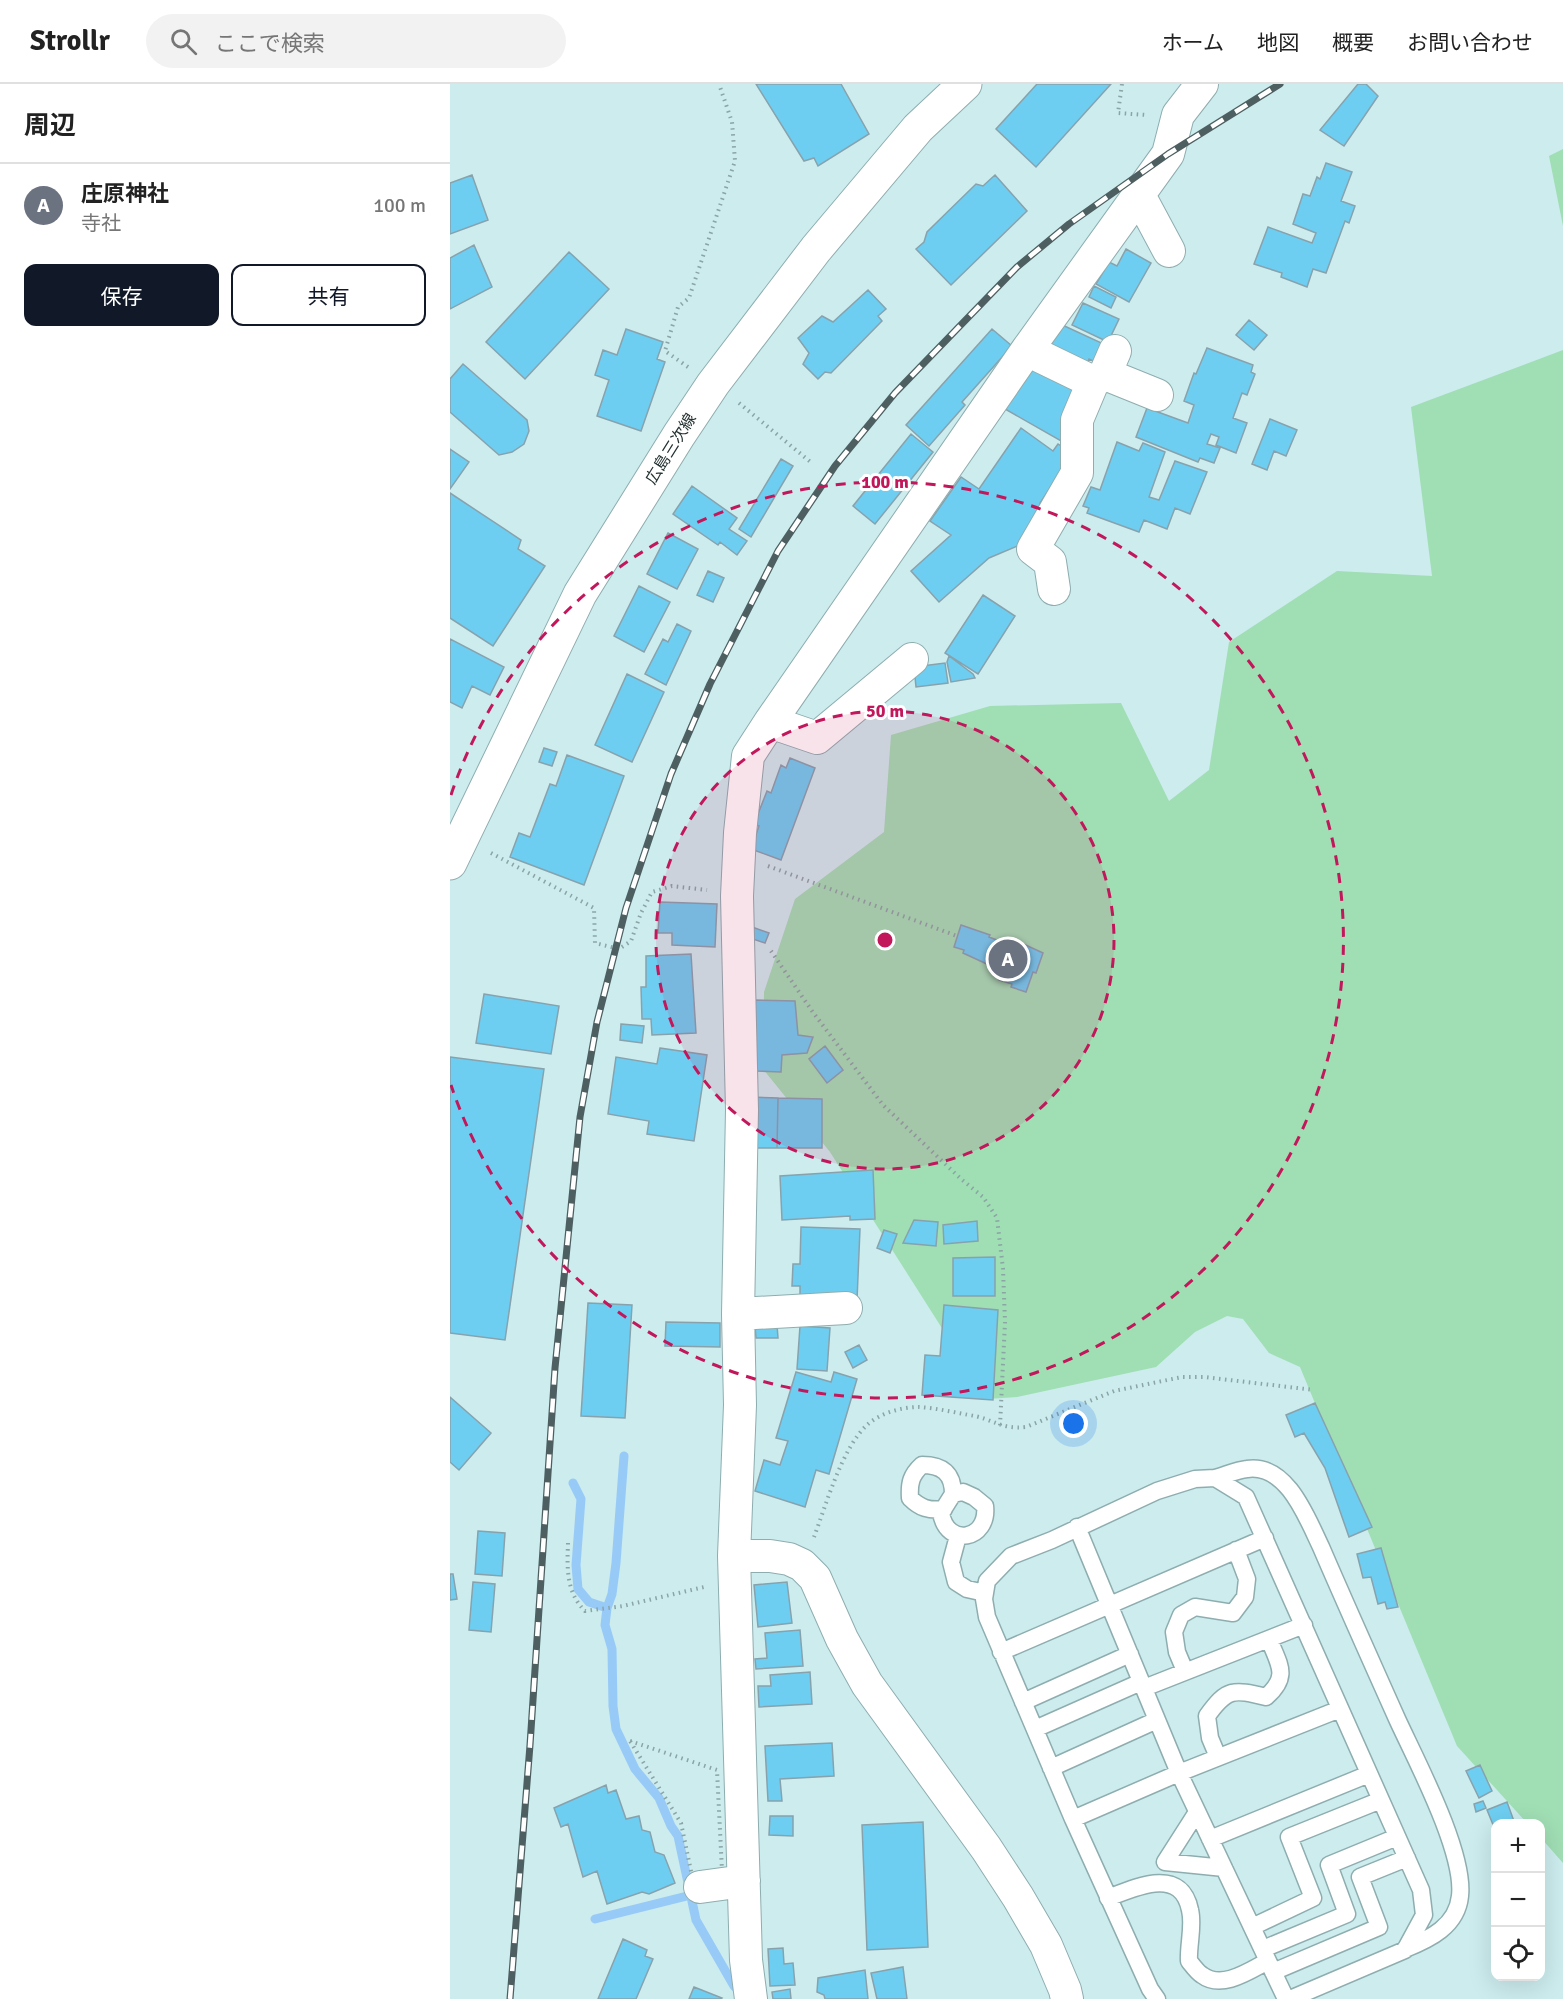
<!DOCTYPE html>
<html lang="ja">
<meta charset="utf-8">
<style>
:root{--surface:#fff;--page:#f2f2f2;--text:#222;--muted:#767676;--line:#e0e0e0;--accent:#111827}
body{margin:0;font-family:Signika,"Noto Sans JP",sans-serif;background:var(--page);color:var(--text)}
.controls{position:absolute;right:18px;bottom:18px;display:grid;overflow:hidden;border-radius:12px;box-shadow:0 6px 24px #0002}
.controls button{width:54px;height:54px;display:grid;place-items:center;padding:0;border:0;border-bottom:2px solid var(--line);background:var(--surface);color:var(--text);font:30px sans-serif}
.you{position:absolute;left:624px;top:1340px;width:21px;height:21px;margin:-15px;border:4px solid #fff;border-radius:50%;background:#1a73e8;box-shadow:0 0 0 9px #1a73e833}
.badge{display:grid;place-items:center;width:39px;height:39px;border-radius:50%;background:var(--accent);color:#fff;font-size:20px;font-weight:700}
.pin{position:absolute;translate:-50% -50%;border:3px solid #fff;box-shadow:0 2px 6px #0006}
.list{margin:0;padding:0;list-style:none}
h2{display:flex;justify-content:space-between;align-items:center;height:78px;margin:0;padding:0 24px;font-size:26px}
h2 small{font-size:20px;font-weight:400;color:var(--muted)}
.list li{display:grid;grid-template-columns:39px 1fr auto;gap:18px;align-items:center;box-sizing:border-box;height:84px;padding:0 24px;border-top:2px solid var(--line)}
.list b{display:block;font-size:22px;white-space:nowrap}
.list p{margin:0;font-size:20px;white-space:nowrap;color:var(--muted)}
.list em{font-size:20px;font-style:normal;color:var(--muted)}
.actions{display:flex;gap:12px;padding:18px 24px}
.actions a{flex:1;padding:14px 0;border:2px solid var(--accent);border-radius:12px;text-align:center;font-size:21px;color:var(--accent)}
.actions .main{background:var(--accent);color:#fff}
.icon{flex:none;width:33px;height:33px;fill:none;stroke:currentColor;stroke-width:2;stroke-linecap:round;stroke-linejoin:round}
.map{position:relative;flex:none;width:1113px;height:1915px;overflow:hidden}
header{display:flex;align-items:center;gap:36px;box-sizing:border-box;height:84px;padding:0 30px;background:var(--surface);border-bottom:2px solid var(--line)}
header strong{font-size:28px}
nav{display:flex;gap:33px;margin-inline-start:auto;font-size:21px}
.search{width:420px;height:54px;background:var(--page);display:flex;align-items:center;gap:15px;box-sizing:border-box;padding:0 21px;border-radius:33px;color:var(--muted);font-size:22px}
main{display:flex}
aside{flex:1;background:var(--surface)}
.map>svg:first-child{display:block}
.green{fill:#a0deb4}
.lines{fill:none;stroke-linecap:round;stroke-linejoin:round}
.stream{stroke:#98caf7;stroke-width:9}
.building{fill:#6ecef1;stroke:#87a2ad;stroke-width:1.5}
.service-casing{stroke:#8eadaf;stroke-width:19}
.minor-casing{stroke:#8eadaf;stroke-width:34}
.primary-casing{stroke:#8eadaf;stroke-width:35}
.path{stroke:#8ba4a5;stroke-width:4;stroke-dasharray:1.5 4.5;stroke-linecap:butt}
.service{stroke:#fff;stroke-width:16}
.minor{stroke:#fff;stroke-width:32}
.primary{stroke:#fff;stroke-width:33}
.rail-casing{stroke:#4e5f61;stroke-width:7}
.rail{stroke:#fff;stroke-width:4.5;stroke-dasharray:14;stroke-linecap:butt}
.ring{fill:none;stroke:#c2185b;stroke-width:3;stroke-dasharray:10 8}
.labels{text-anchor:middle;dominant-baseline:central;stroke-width:6;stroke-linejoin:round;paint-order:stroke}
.street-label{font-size:16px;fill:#253132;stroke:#fff}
.centre{fill:#c2185b;stroke:#fff;stroke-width:3}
.ring-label{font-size:18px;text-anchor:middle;font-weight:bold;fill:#c2185b;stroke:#fff;stroke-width:6;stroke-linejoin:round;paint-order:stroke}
</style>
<header>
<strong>Strollr</strong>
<div class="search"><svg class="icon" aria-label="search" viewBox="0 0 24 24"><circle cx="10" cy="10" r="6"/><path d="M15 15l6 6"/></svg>ここで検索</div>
<nav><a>ホーム</a><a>地図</a><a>概要</a><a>お問い合わせ</a></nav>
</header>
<main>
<aside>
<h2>周辺<small></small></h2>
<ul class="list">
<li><span class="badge" style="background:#6b7280">A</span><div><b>庄原神社</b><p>寺社</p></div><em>100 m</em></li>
</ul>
<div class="actions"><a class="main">保存</a><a>共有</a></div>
</aside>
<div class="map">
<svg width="1113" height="1915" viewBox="0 0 1113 1915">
<rect width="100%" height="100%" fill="#ccecee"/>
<path class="green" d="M1113,65v77l-14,-70z
M1113,266v1513l-22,-25 -1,-14 -13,-1 -70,-77 -157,-379 -31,-14 -26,-34 -16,-3 -32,16 -39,35 -139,30 -30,2 -157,-247 -67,-83 1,-77 31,-93 89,-67 7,-97 99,-29 131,-3 48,98 40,-31 20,-128 108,-71 95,5 -21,-169z"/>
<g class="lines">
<path class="stream" d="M174,1372l-8,107 -4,31 -5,14 -2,17 7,24 1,57 3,23 19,40 24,29 12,28 7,10 18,84 38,66 8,7
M123,1399l8,16 -5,66 2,24 11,13 18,6
M145,1835l96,-24"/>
</g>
<path class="building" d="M306,0h85l28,50 -51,32 -4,-8 -10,3z
M587,0h74l-75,83 -40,-38z
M908,0h8l12,12 -34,50 -24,-16z
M876,79l26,9 -11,29 14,5 -6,17 -4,-2 -19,52 -13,-4 -6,18 -26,-10 1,-4 -28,-9 14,-37 44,16 4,-10 -23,-9 10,-30 7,2 7,-19 3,2z
M22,91l16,45 -38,14v-51z
M545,91l32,36 -76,74 -35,-36 8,-7 3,-10 49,-48 7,2z
M24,161l18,42 -42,22v-51z
M676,165l25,14 -22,39 -33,-18 13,-22 8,4z
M119,168l40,37 -84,90 -39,-37z
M644,202l22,11 -5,11 -22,-11z
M418,206l18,19 -8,7 4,5 -51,52 -6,-1 -7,7 -15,-15 6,-11 -11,-15 24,-22 11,6z
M633,219l36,16 -11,23 -36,-17z
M799,236l18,15 -13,15 -18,-15z
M608,239l50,23 -8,18 -11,-5 -4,10 -40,-17z
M176,245l37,13 -6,17 8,3 -24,69 -44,-15 12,-36 -14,-5 8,-25 14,5z
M542,245l20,17 -50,56 3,3 -36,41 -23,-21z
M757,264l46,17 -2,7 4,2 -8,21 -5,-2 -9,25 14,5 -11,30 -20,-8 3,-8 -8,-3 -4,10 13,4 -6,15 -14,-5 -2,4 -62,-25 11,-29 41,15 6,-18 -10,-4 10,-28 2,1z
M13,280l64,56 2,11 -5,13 -12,8 -13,3 -49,-43v-33z
M581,282l46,20 -7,60 -65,-37z
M820,335l27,11 -11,26 -12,-5 -7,19 -15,-6z
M571,344l32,23 5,-7 15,10 -33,49 7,5 -25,36 -33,14 -50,44 -28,-31 40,-36 -21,-14 31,-44 18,12z
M461,350l22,18 -58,72 -22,-18z
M667,358l22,9 4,-8 22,9 -16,45 10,3 16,-39 32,11 -17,42 -15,-6 -8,21 -23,-9 -5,12 -52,-19 2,-5 -6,-2 8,-19 9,3z
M0,365l19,13 -19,27z
M331,375l12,7 -42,71 -12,-8z
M242,402l45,32 -8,11 18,12 -10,14 -17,-13 -2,3 -45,-31z
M0,409l71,47 -3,9 27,17 -52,80 -43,-28z
M218,449l30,16 -21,40 -30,-15z
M258,487l16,7 -11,24 -16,-7z
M189,502l31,16 -26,50 -30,-16z
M533,511l32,21 -37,58 -33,-21z
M227,540l14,7 -25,54 -21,-11 18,-35 5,3z
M0,555l54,28 -14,28 -18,-9 -10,22 -12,-6z
M499,572l24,18 2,4 -24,4 -4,-20z
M495,579l3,20 -32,4 -2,-20z
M177,590l37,18 -32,70 -37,-17z
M94,664l13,4 -5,14 -13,-4z
M117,671l57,21 -40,109 -74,-28 9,-24 11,4 20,-53 6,2z
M340,674l25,10 -34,92 -30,-11 8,-23 -5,-2 13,-33 4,2 10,-28 5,3z
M210,818l57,2 -2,43 -43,-2v-12h-14z
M511,841l29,10 -1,2 26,10 2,-6 26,12 -7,20 -3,-1 -7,20 -15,-5 1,-3 -13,-4 3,-9 -39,-18 1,-3 -10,-3z
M302,843l17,6 -4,10 -15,-5z
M241,870l5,79 -44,2 -1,-16h-9l-1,-32h5v-31z
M34,910l75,12 -8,48 -75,-11z
M304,916l41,1 3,34 15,2 -6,16 -25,2 -1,17 -24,-1z
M171,940l23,2 -2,17 -22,-3z
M375,962l18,24 -16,13 -18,-24z
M210,964l47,7 -13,86 -47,-7 2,-13 -41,-7 8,-57 41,7z
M0,973l94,12 -39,271 -55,-7z
M299,1013l29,1 -1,50h-28z
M328,1014l44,1v49h-45z
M423,1086l2,49 -25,1v-4l-68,4 -2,-44z
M464,1136l24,2 -2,24 -33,-3z
M527,1137l1,20 -34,3 -1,-19z
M351,1143l59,2 -3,71 -57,-1v-13h-8l1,-22h7z
M434,1146l13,4 -7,19 -13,-5z
M545,1173v39h-42v-38z
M138,1219l44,2 -7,113 -44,-2z
M494,1221l54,5 -5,90 -71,-5 3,-40 15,1z
M216,1238l54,1v24l-55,-1z
M327,1241l1,13h-22l-1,-12z
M350,1242l30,2 -3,43 -30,-2z
M409,1261l8,15 -14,8 -8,-16z
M346,1288l35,10 3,-10 23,7 -28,95 -13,-4 -11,37 -50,-16 9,-31 16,5 8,-24 -12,-3z
M0,1313l41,36 -32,37 -9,-8z
M865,1319l57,124 -23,10 -24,-69 -21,-35 -9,4 -9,-22z
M28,1447l27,2 -3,43 -27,-2z
M931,1464l17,59 -11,2 -2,-7 -7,2 -7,-27 -8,1 -6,-24z
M0,1490h3l4,25 -7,1z
M23,1498l22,2 -4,48 -22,-2z
M337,1498l5,41 -34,4 -4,-42z
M350,1546l3,36 -47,3 -1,-10 12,-1 -2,-25z
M360,1588l2,32 -53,3 -1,-21h13l-1,-11z
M382,1659l2,33 -54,3 2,22h-14l-3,-55z
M1030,1681l12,26 -13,7 -13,-27z
M156,1701l2,8 8,-3 10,29 13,-3 3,14 8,2 5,20 9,3 11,28 -26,11 -7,-2 -35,12 -10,-33 -14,6 -15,-53 -7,3 -7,-19z
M1033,1717l3,7 -10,4 -2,-8z
M1057,1718l8,22h-19v8l-9,-22z
M320,1732h23v20l-24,-1z
M473,1738l5,125 -61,3 -5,-125z
M173,1855l24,11 -2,6 8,3 -17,40h-38z
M333,1864l1,16 9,-1 2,22 -25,1 -2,-37z
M453,1883l4,32h-30l-6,-26z
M415,1886l3,29h-43l-1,-4 -7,-3 1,-14z
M244,1903l28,11 -1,1h-32z
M340,1905l1,10h-18l-1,-7z"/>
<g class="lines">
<defs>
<path id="service" d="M765,1394c11,-3 22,-8 32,-9 40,-6 60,49 74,78 25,58 51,116 77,174 19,41 67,132 62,175 -3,30 -30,43 -55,53
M513,1408l11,5 11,9c4,34 -38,42 -44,7l12,-19z
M494,1425c-15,2 -24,-1 -34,-11 -1,-15 1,-23 12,-33 20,0 31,8 31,29
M627,1443l102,246 107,226
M508,1452l-7,26 5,20 11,7 18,4
M551,1568l264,-114
M735,1587l-8,-19 -3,-20 7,-17 14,-8 38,6 12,-16 2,-18 -11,-29
M694,1604l160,-63
M573,1618l107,-48
M585,1645l106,-47
M768,1673l-8,-19 -3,-22c20,-28 26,-27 59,-19 24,-21 13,-32 3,-58
M601,1684l106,-48
M747,1728l-32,50 59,6
M623,1735l106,-46 161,-64
M760,1755l159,-65
M658,1814c28,-11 73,-32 82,12 4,16 -2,35 -1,51 4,5 8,11 13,14 20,15 47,-4 66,-14
M802,1843l61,-29 -24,-61 92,-37
M813,1865l84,-35 -18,-49 68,-28
M823,1888l106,-45 -19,-50 47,-19
M707,1915l-7,-10 -77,-170 -86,-202 -3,-18 3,-18 24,-25 41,-16 105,-49 38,-12 20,-1 31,19 175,393 3,25 -19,35 -115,49"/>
<path id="minor" d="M689,111l30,56
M577,266l66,32 12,-8 10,-23
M655,290l52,21
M604,505l-4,-27 -17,-13 44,-76v-53l16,-38
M320,638l47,16 95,-79
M288,1230l108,-6
M284,1472h36l19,3 13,6 13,13 27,61 25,45 119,164 32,49 28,48 19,45 2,9
M250,1803l44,-6
M301,1915l-5,-39 -12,-404 6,-151 -2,-91 4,-204 -5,-214 3,-63 8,-77 22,-34 257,-372 141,-196 10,-39 24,-31"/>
<path id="primary" d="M0,779l130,-269 99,-159 34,-51 103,-135 102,-121 47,-44"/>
</defs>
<use href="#service" class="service-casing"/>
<use href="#minor" class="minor-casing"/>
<use href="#primary" class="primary-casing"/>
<path class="path" d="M672,0l-4,29 28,2
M238,283l-23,-16 13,-44 11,-9 46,-137 -3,-39 -13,-38
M289,319l74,61
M41,769l103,55 1,35 24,6 12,-8 10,-28 11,-21 20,-6 35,4
M318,782l189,70
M321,867l41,60 71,94 78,74 22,18 14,21 6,51 2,53 -5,104
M364,1453c12,-32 28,-89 53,-112 13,-12 35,-18 52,-18 16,1 34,5 50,8 23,3 31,15 57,12l88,-36 68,-14h22l110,13
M118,1459c-1,25 -2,49 17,68l38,-5 81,-19
M180,1657l87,29 5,101 -30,5 -11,-53z"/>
<use href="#service" class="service"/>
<use href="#minor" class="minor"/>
<use href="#primary" class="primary"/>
<defs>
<path id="rail" d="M60,1915l20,-254 25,-377 25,-251 17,-95 29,-114 45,-134 39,-90 68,-133 57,-85 60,-73 122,-126 52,-43 99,-70 112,-70"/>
</defs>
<use href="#rail" class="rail-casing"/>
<use href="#rail" class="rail"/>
</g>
<circle cx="435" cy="856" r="229" fill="#c2185b" fill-opacity=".12"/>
<g class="ring">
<circle cx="435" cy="856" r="229"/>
<path d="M1 711A458 458 0 1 1 1 1001"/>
</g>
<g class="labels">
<g class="street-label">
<text transform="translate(221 365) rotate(-58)">広島三次線</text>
</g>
</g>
<circle cx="435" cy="856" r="9" class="centre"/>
<g class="ring-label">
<text x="435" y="404">100 m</text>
<text x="435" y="633">50 m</text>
</g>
</svg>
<div class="controls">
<button>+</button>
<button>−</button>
<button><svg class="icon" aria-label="locate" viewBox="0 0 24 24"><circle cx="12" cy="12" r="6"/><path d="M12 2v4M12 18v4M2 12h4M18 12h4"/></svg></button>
</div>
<div class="you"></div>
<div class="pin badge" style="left:558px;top:875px;background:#6b7280">A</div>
</div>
</main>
